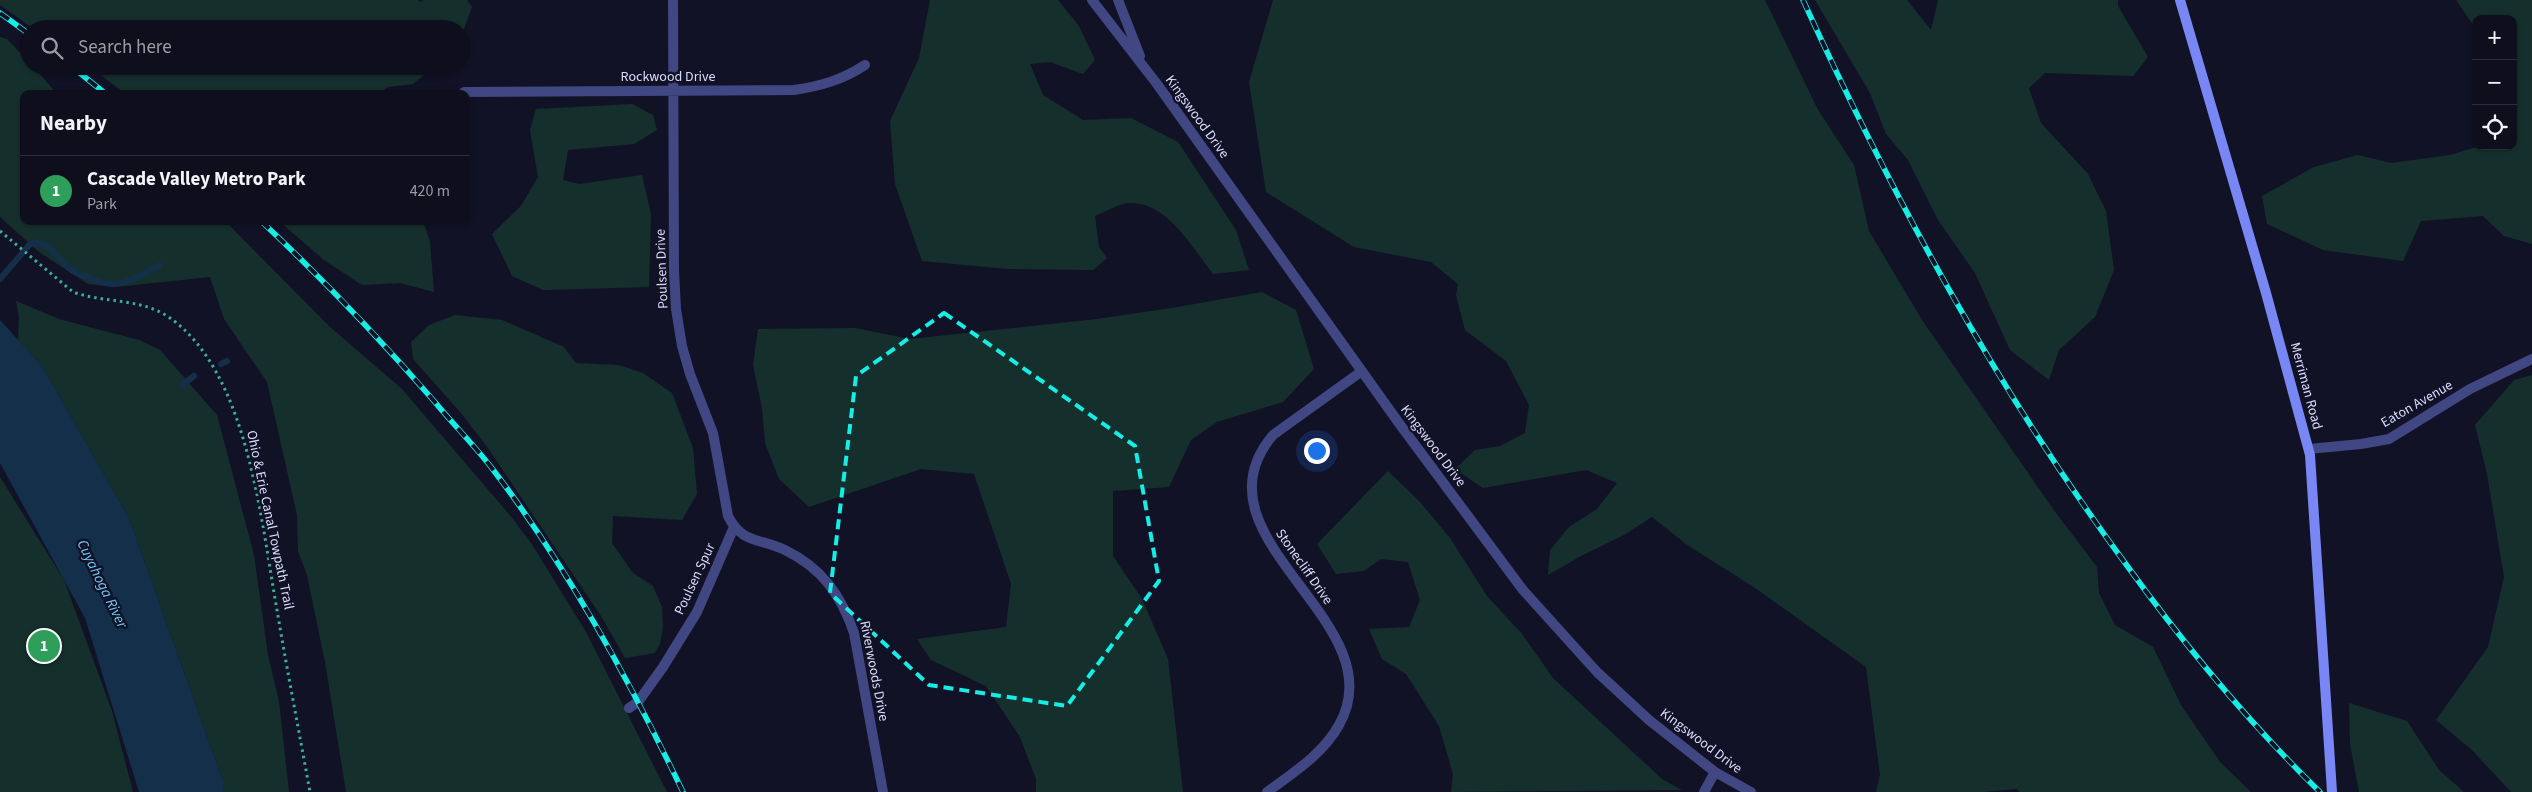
<!DOCTYPE html>
<meta charset="utf-8">
<style>
:root{--surface:#0e0e1d;--page:#171726;--text:#f1f3f6;--muted:#9b9ca4;--line:#2e2e3b;--accent:#15ede5}
body{margin:0;font-family:"Source Sans 3",sans-serif;background:var(--page);color:var(--text)}
.controls{position:absolute;right:15px;top:15px;display:grid;overflow:hidden;border-radius:10px;box-shadow:0 1px 4px #0004}
.controls button{width:45px;height:45px;display:grid;place-items:center;padding:0;border:0;border-bottom:1px solid var(--line);background:var(--surface);color:var(--text);font:25px sans-serif}
.you{position:absolute;left:1316px;top:450px;width:18px;height:18px;margin:-12px;border:4px solid #fff;border-radius:50%;background:#1a73e8;box-shadow:0 0 0 8px #1a73e833}
.badge{display:grid;place-items:center;width:32px;height:32px;border-radius:50%;background:var(--accent);color:#fff;font-size:16px;font-weight:700}
.pin{position:absolute;translate:-50% -50%;border:2px solid #fff;box-shadow:0 1px 5px #0006}
.list{margin:0;padding:0;list-style:none}
h2{display:flex;justify-content:space-between;align-items:center;height:65px;margin:0;padding:0 20px;font-size:21px}
h2 small{font-size:16px;font-weight:400;color:var(--muted)}
.list li{display:grid;grid-template-columns:32px 1fr auto;gap:15px;align-items:center;box-sizing:border-box;height:70px;padding:0 20px;border-top:1px solid var(--line)}
.list b{display:block;font-size:19px;white-space:nowrap}
.list p{margin:0;font-size:16px;white-space:nowrap;color:var(--muted)}
.list em{font-size:16px;font-style:normal;color:var(--muted)}
.icon{flex:none;width:28px;height:28px;fill:none;stroke:currentColor;stroke-width:2;stroke-linecap:round;stroke-linejoin:round}
.map{position:relative;flex:none;width:2532px;height:792px;overflow:hidden}
.search{position:absolute;background:var(--surface);box-shadow:0 1px 4px #0004;left:20px;top:20px;width:450px;height:55px;display:flex;align-items:center;gap:12px;box-sizing:border-box;padding:0 18px;border-radius:28px;color:var(--muted);font-size:19px}
.panel{position:absolute;background:var(--surface);box-shadow:0 1px 4px #0004;left:20px;top:90px;width:450px;height:135px;border-radius:10px}
.map>svg:first-child{display:block}
.green{fill:#15302c}
.water{fill:#132f4a}
.lines{fill:none;stroke-linecap:round;stroke-linejoin:round}
.stream{stroke:#132f4a;stroke-width:6}
.path{stroke:#39b199;stroke-width:3;stroke-dasharray:2.5 4;stroke-linecap:butt}
.minor{stroke:#404782;stroke-width:10}
.secondary{stroke:#7987f5;stroke-width:10}
.rail-casing{stroke:#15ede5;stroke-width:5.5}
.rail{stroke:#121227;stroke-width:4;stroke-dasharray:11;stroke-linecap:butt}
.marked{fill:none;stroke:#15ede5;stroke-width:4;stroke-dasharray:10 6;stroke-linejoin:round}
.labels{text-anchor:middle;dominant-baseline:central;stroke-width:5;stroke-linejoin:round;paint-order:stroke}
.street-label{font-size:14px;fill:#dadbfc;stroke:#121227}
.water-label{font-size:15px;font-style:italic;fill:#70c9f4;stroke:#121227}
</style>
<div class="map">
<svg width="2532" height="792" viewBox="0 0 2532 792">
<rect width="100%" height="100%" fill="#121227"/>
<path class="green" d="M0,0h418l2,2 3,-2h44l5,7 -11,30v-8h-427l-34,-24z
M930,0h128l21,26 16,34 -12,14 -33,-12 -20,2 13,31 40,25 48,-2 47,24 58,88 13,40 -36,4c-21,-27 -46,-73 -85,-71 -10,1 -23,9 -33,13l4,31 8,11 -14,12 -85,-1 -86,-8 -27,-77 -5,-63 29,-63z
M1273,0h492l53,110 36,55 15,66 53,89 131,189 44,58 2,26 16,32 38,22 28,58 39,57 31,30h-231l-3,-3 -35,3h-106l4,-17 -14,-108 -111,-79 -69,-44 -34,-27 -28,18 -43,21 -33,19 2,-25 19,-23 28,-18 20,-26 -31,-13 -103,18 -28,-19 20,-19 25,-4 25,-13 4,-28 -23,-44 -41,-31 -9,-35 2,-11 -27,-22 -77,-15 -88,-55 -17,-110z
M1815,0h92l24,30 7,-30h180v6l30,51 -15,19 -88,-3 -16,15 12,35 47,51 18,37 8,59 -19,47 -36,33 -10,30 -39,-30 -35,-77 -37,-53 -30,-60 -22,-26 -16,-41z
M2456,0h76v244l-28,-8 -21,-20 -62,5 -18,40 -80,-11 -56,-26 -5,-28 52,-29 44,-12 33,8 59,-8 30,-9h33v-127h-37v10z
M0,37l7,2 22,23v4h4l24,28h-33v127h201l104,105 73,63 111,130 20,27 53,86 81,160h-321l-21,-130 -18,-87 -9,-24 -1,-36 -30,-133 -43,-63 -14,-42 -94,10 -28,-3 -49,-32 -39,-35z
M89,66h346l-22,18 -25,3 -10,7h-252z
M632,104l21,11 4,15 -23,14 -66,6 -5,30 16,4 63,-9 9,39 -2,73 -106,3 -31,-14 -20,-42 29,-28 17,-29 -8,-47 6,-21z
M279,221h144l7,21 4,50 -34,-9 -38,2 -38,-25z
M1262,292l34,18 18,59 -31,33 -66,20 -26,18 -22,47 -56,4v65l29,43 26,60 15,133h-147v-13l-16,-42 -34,-51 -55,-26 -14,-21 89,-12 5,-43 -37,-110 -53,-5 -112,38 -30,-28 -14,-36 -3,-35 -9,-43 5,-36 97,-1 55,11 187,-20 81,-12z
M16,301l43,18 80,21 21,10 57,65 37,140 14,100 11,47 10,90h-66v-11l-94,-263 -87,-152 -24,-26 1,-23z
M455,315l47,5 62,27 12,16 42,2 25,8 29,20 21,55 4,46 -15,26 -69,-4 -1,27 21,30 20,13 9,21 1,20 -3,17 -5,9 -30,5 -24,-42 -113,-168 -27,-35 -48,-54 -2,-17 18,-17z
M2532,375v417h-21l-39,-42 -36,-30 52,-73 16,-70 -17,-103 -12,-49 39,-45z
M1388,471l31,30 31,37 37,58 35,38 31,44 109,101 20,11 -231,2 2,-18 -14,-48 -33,-52 -24,-15 -13,-30 40,-2 11,-27 -12,-38 -27,-3 -17,12 -28,3 -19,-30z
M0,477l64,103 48,131 21,81h-133z
M2349,703l58,18 32,49 25,22h-105l-9,-48z"/>
<path class="water" d="M0,320l42,46 87,152 94,263v11h-84l-54,-174 -85,-155z"/>
<g class="lines">
<path class="stream" d="M0,279l30,-35c21,-6 28,19 43,27 6,4 34,14 40,13 17,-1 32,-11 47,-19
M221,364l6,-3
M182,385l12,-9"/>
<path class="path" d="M0,231l73,61c30,11 66,6 94,24 81,53 94,206 110,294 10,60 22,121 33,182"/>
<path class="minor" d="M673,0l1,271 2,38 6,37 8,28 23,59 15,83c14,28 32,22 57,34 37,18 56,45 69,83l29,159
M1092,0l65,84 244,342 122,164 74,82 52,48 66,52 36,20
M1118,0l22,56
M464,92l330,-2c27,-4 48,-10 71,-25
M2309,449l52,-5 28,-5 81,-50 62,-30
M629,708l9,-6 25,-35 34,-55 37,-85
M1267,792c26,-19 56,-38 72,-67 59,-104 -153,-187 -66,-290l89,-64
M1704,792l11,-20"/>
<path class="secondary" d="M2180,0l86,293 44,162 22,337"/>
<defs>
<path id="rail" d="M1803,0c91,200 194,390 325,567 58,80 121,156 192,225
M0,13l29,21
M71,66l35,28
M261,221c61,57 118,117 173,180 18,22 39,43 57,66 75,98 139,214 192,325"/>
</defs>
<use href="#rail" class="rail-casing"/>
<use href="#rail" class="rail"/>
</g>
<path class="marked" d="M944,313l191,133 24,135 -92,125 -138,-21 -99,-92 26,-217z"/>
<g class="labels">
<g class="street-label">
<text x="668" y="77">Rockwood Drive</text>
<text transform="translate(1197 117) rotate(54)">Kingswood Drive</text>
<text transform="translate(662 269) rotate(-92)">Poulsen Drive</text>
<text transform="translate(2306 386) rotate(75)">Merriman Road</text>
<text transform="translate(2417 404) rotate(-30)">Eaton Avenue</text>
<text transform="translate(1433 446) rotate(53)">Kingswood Drive</text>
<text transform="translate(270 520) rotate(78)">Ohio &amp; Erie Canal Towpath Trail</text>
<text transform="translate(1304 567) rotate(55)">Stonecliff Drive</text>
<text transform="translate(695 579) rotate(-65)">Poulsen Spur</text>
<text transform="translate(874 671) rotate(79)">Riverwoods Drive</text>
<text transform="translate(1701 741) rotate(37)">Kingswood Drive</text>
</g>
<g class="water-label">
<text transform="translate(102 584) rotate(64)">Cuyahoga River</text>
</g>
</g>
</svg>
<div class="controls">
<button>+</button>
<button>−</button>
<button><svg class="icon" aria-label="locate" viewBox="0 0 24 24"><circle cx="12" cy="12" r="6"/><path d="M12 2v4M12 18v4M2 12h4M18 12h4"/></svg></button>
</div>
<div class="you"></div>
<div class="pin badge" style="left:44px;top:646px;background:#2e9e5b">1</div>
<div class="search"><svg class="icon" aria-label="search" viewBox="0 0 24 24"><circle cx="10" cy="10" r="6"/><path d="M15 15l6 6"/></svg>Search here</div>
<section class="panel">
<h2>Nearby<small></small></h2>
<ul class="list">
<li><span class="badge" style="background:#2e9e5b">1</span><div><b>Cascade Valley Metro Park</b><p>Park</p></div><em>420 m</em></li>
</ul>
</section>
</div>
